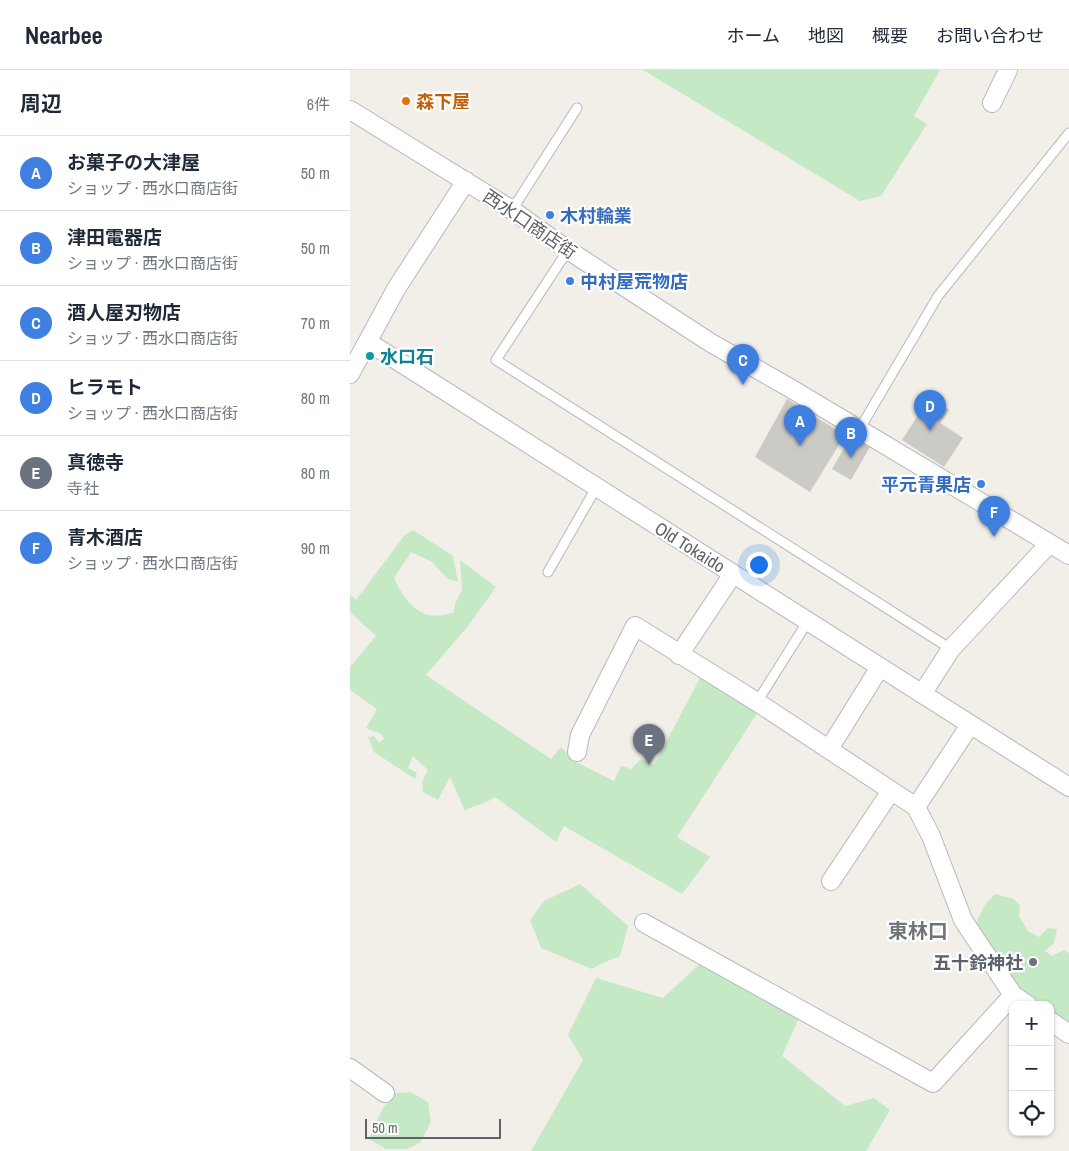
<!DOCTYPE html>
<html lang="ja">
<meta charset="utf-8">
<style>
:root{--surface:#fff;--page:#f2f2f3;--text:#1f2937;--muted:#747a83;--line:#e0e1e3;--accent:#ea4335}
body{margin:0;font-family:"Archivo Narrow","Noto Sans JP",sans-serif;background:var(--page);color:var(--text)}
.controls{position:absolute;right:15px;bottom:15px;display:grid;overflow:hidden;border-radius:10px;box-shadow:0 1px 4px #0004}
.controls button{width:45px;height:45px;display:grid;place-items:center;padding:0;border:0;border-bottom:1px solid var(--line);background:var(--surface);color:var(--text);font:25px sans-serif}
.scale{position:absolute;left:15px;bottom:12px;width:136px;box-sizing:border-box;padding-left:5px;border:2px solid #5f6368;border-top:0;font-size:14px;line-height:18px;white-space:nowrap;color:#5f6368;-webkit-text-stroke:4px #fff;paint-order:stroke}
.you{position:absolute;left:408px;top:494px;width:18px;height:18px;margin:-12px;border:4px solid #fff;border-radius:50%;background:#1a73e8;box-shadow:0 0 0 8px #1a73e833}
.badge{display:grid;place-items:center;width:32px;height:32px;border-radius:50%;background:var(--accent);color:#fff;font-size:16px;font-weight:700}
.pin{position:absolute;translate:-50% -41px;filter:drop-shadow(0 1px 2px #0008)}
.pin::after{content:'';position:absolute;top:26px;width:18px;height:15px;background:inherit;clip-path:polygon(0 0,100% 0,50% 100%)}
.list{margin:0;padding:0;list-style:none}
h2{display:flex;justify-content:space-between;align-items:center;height:65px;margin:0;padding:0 20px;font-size:21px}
h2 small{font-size:16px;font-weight:400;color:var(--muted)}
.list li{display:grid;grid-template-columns:32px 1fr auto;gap:15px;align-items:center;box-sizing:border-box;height:75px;padding:0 20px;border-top:1px solid var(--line)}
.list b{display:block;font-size:19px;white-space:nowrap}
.list p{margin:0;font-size:16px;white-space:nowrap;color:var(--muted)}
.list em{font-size:16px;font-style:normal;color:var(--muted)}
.icon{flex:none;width:28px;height:28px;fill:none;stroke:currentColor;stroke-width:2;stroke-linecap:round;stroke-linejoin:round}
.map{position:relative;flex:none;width:719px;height:1081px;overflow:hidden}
header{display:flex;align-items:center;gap:30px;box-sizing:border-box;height:70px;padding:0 25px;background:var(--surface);border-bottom:1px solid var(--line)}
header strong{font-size:24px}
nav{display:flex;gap:28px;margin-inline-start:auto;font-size:18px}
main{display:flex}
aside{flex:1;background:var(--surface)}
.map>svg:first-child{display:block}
.green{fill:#c5e8c5}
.building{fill:#cccac5}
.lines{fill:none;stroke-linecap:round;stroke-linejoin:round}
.service-casing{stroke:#b5b8bc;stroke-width:11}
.minor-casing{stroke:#b5b8bc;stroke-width:20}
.service{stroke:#fff;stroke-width:9}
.minor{stroke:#fff;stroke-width:18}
.food-dot{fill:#e8710a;stroke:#fff;stroke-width:2}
.shop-dot{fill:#3f7fe0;stroke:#fff;stroke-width:2}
.culture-dot{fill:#0f9aa8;stroke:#fff;stroke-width:2}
.worship-dot{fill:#6b7280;stroke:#fff;stroke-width:2}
.labels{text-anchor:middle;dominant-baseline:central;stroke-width:4.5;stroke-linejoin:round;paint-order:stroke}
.food-label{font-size:18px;font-weight:bold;fill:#c56008;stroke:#fff;text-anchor:start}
.shop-label{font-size:18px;font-weight:bold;fill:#366cbe;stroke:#fff;text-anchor:start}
.street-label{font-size:18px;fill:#5f6368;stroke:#fff}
.culture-label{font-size:18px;font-weight:bold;fill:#0d838f;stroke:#fff;text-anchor:start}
.worship-label{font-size:18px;font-weight:bold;fill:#5b616d;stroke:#fff;text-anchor:end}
.quarter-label{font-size:20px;font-weight:bold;fill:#70757a;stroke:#fff}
</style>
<header>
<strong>Nearbee</strong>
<nav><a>ホーム</a><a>地図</a><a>概要</a><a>お問い合わせ</a></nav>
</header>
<main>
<aside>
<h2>周辺<small>6件</small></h2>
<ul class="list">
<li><span class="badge" style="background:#3f7fe0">A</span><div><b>お菓子の大津屋</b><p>ショップ · 西水口商店街</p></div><em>50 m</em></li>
<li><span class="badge" style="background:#3f7fe0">B</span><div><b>津田電器店</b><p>ショップ · 西水口商店街</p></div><em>50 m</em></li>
<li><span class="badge" style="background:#3f7fe0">C</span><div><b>酒人屋刃物店</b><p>ショップ · 西水口商店街</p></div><em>70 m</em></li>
<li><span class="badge" style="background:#3f7fe0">D</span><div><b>ヒラモト</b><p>ショップ · 西水口商店街</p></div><em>80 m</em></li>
<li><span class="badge" style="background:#6b7280">E</span><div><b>真徳寺</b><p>寺社</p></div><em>80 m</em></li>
<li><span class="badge" style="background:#3f7fe0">F</span><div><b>青木酒店</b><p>ショップ · 西水口商店街</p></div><em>90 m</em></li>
</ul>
</aside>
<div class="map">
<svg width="719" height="1081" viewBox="0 0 719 1081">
<rect width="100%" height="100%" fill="#f1efe8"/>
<path class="green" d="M293,0h297l-26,46 13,8 -46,72 -21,5z
M63,460l40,26 5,26 -10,-3 -16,-17 -21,-10 -17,26c13,27 28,46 60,34l1,-8 7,-14 -2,-30 36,27 -28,39 -42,49 125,84 10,-12 15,15 38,19 7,-15 10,3 10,-10 13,6 46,-87 58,34 -81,125 33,20 -28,37 -118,-68 -8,16 -61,-45c-12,9 -19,6 -30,14l-15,-34 -12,23 -15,-8 -1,-10 6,-12 -15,-14 -5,12 9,5 -2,6 -41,-27 -6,-15 6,-1 5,7 5,-4 -3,-5 -15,-6 11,-19 -27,-19v-23l26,-31 -26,-24v-17l6,5 48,-64z
M230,814l48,42 -8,30 -20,8 -8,5 -51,-21 -11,-28 14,-19z
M645,824l19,5 6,7 -1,10 9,15 11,6 9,-9 9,1 -3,14 -9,8 7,5 12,-6 5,3v77l-19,-13v-12h-15c-24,-23 -42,-52 -60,-80l11,-22z
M354,890l94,60 -16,36 63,50 29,-8 16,12 -24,41h-335l52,-91 -15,-25 28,-57 67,20z
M60,1022l18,10 3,20 -11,21 -14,6h-20l-17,-10 14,-31 12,-15z"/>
<path class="building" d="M580,327l19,13 -9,13 23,15 -19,29 -42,-27z
M437,329l58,36 -35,57 -55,-35z
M501,366l19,11 -19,33 -19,-11z"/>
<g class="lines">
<defs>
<path id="service" d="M162,140l65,-102
M218,180l-72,110 455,289
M509,360l79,-134 131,-163
M198,502l48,-84
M407,632l51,-81"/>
<path id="minor" d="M642,33l16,-33
M0,40l162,100 56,40 143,93 79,45 279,167
M18,272l701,445
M0,304l46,-85 70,-108
M329,585l54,-81
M572,624l29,-45 98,-105
M479,679l51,-82
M227,682l3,-17 55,-109 122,76 159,105 15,29 32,84 50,75 15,10
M566,737l54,-82
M481,811l60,-90
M294,853l289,160 80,-88
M700,951l19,13
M0,998l35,25"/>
</defs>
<use href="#service" class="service-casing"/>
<use href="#minor" class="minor-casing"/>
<use href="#service" class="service"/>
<use href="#minor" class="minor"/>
</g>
<circle class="food-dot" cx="56" cy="31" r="5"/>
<g class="shop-dot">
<circle cx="200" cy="145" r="5"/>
<circle cx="220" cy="211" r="5"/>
<circle cx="631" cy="414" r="5"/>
</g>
<circle class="culture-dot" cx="20" cy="286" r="5"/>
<circle class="worship-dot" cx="683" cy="892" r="5"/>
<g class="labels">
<g class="food-label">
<text x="66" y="31">森下屋</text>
</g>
<g class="shop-label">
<text x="210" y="145">木村輪業</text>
<text x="230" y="211">中村屋荒物店</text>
<text x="621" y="414" text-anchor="end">平元青果店</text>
</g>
<g class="street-label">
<text transform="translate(180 154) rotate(34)">西水口商店街</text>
<text transform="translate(340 477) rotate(32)">Old Tokaido</text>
</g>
<g class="culture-label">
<text x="30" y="286">水口石</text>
</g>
<g class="worship-label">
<text x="673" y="892">五十鈴神社</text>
</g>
<g class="quarter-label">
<text x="568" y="860">東林口</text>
</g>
</g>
</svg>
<div class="controls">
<button>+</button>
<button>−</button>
<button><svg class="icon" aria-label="locate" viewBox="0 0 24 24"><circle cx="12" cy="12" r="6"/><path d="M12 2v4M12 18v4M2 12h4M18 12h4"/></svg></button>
</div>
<div class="scale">50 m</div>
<div class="you"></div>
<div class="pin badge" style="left:450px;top:376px;background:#3f7fe0">A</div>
<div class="pin badge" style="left:501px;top:388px;background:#3f7fe0">B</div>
<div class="pin badge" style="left:393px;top:315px;background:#3f7fe0">C</div>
<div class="pin badge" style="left:580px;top:361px;background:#3f7fe0">D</div>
<div class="pin badge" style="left:299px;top:695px;background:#6b7280">E</div>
<div class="pin badge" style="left:644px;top:467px;background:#3f7fe0">F</div>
</div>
</main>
